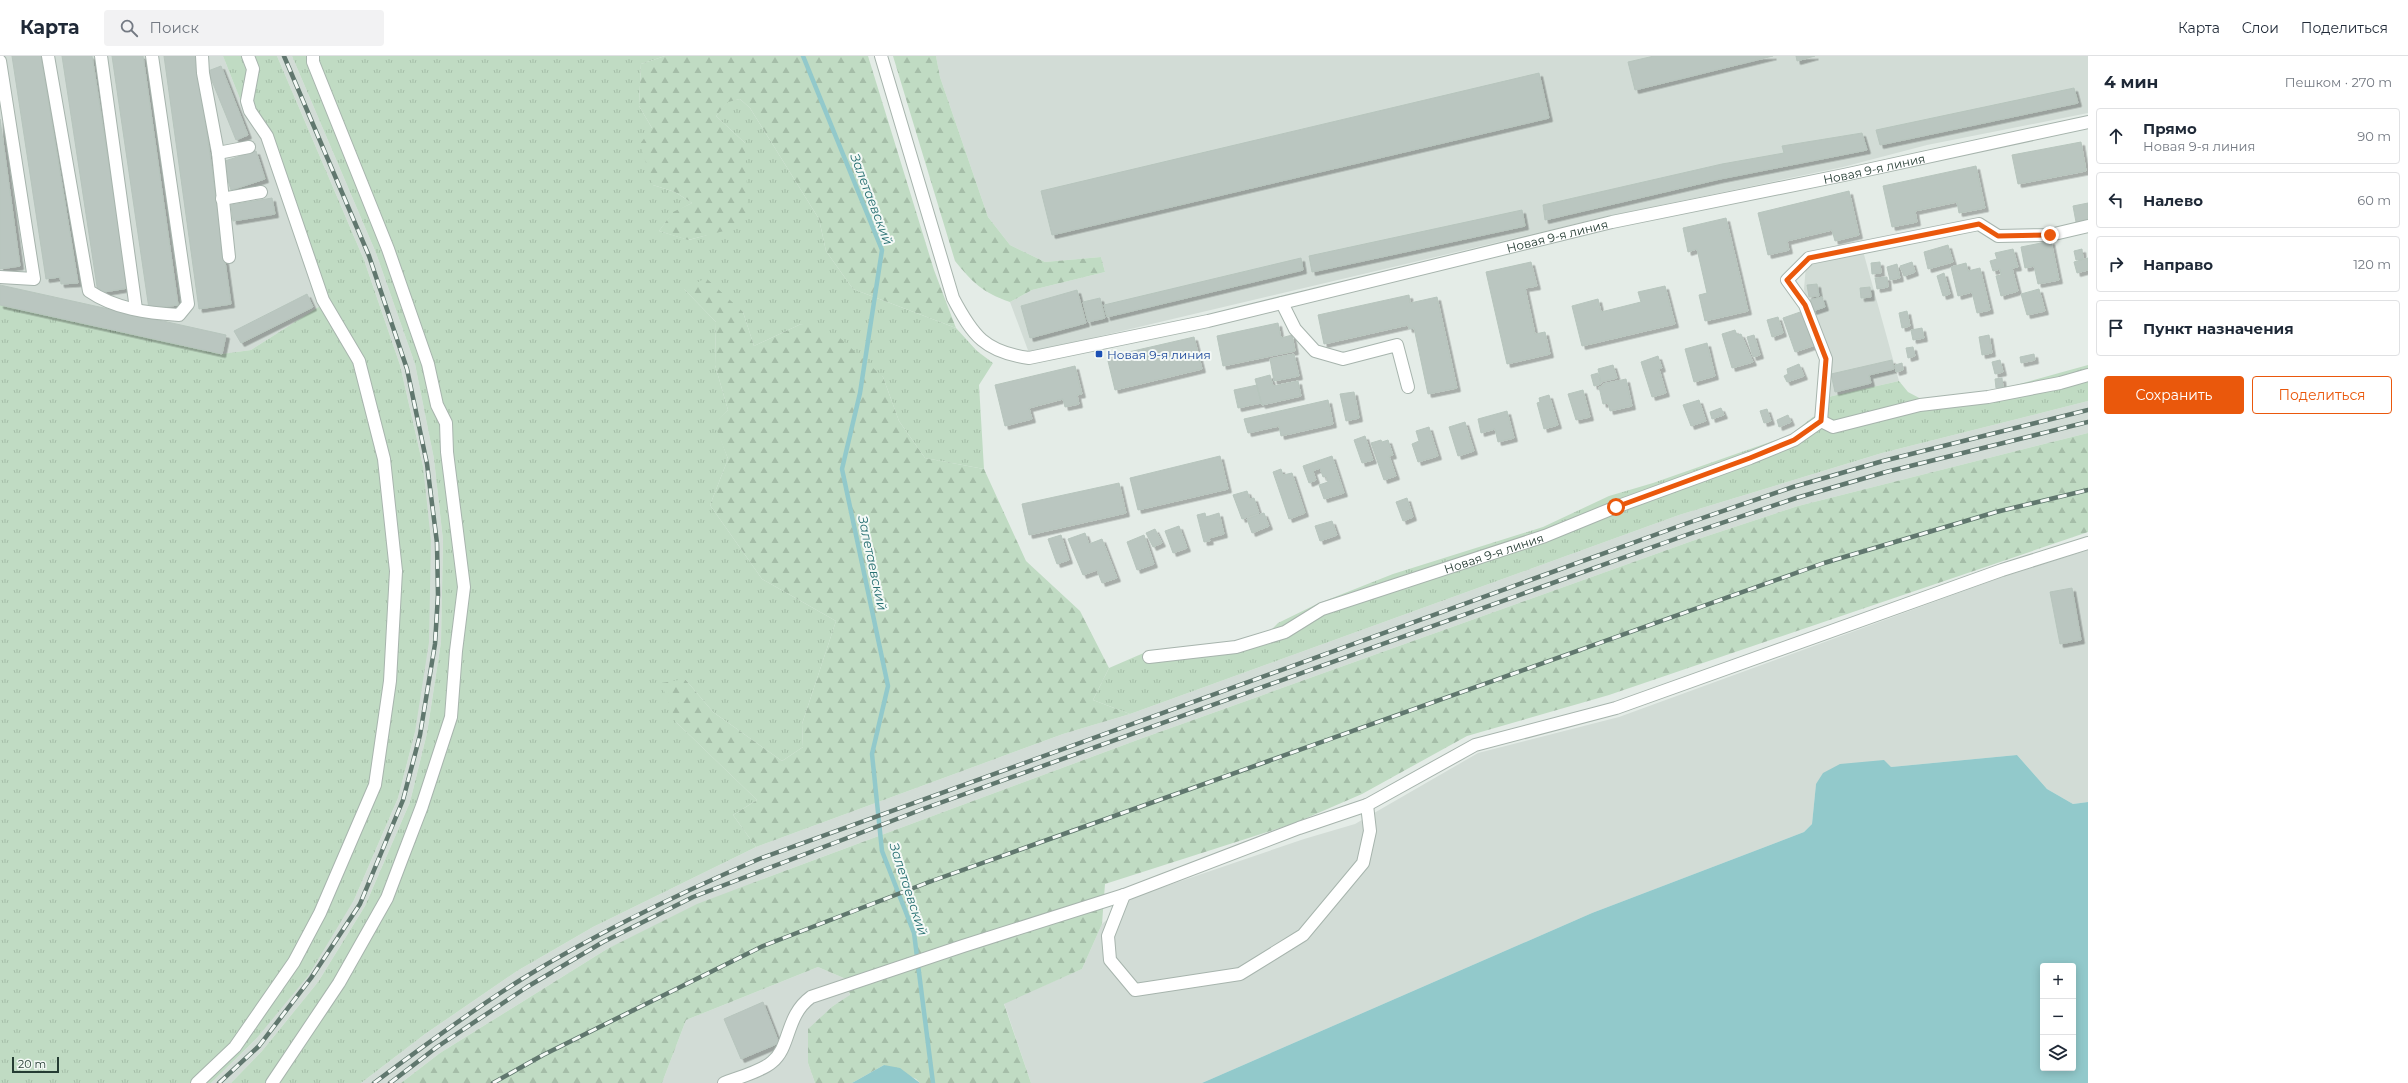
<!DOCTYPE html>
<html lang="ru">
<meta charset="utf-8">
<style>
:root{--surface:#fff;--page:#f2f2f3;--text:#1f2937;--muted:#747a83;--line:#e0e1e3;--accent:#ea580c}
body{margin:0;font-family:Montserrat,sans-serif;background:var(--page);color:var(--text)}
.controls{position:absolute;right:12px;bottom:12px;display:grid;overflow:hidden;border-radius:4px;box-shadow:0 2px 10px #0003}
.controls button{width:36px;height:36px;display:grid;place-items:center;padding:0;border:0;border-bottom:1px solid var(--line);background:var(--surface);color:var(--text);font:20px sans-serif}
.scale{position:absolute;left:12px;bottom:10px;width:47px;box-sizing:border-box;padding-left:4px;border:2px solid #253c33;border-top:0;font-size:11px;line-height:14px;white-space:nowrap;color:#253c33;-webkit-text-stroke:3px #f4f9f6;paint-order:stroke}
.stop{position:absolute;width:12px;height:12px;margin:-9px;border:3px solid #ea580c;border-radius:50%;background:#fff}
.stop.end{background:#ea580c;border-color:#fff;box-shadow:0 1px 4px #0008}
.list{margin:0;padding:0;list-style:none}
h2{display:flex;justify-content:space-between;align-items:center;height:52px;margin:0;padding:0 16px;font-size:17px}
h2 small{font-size:13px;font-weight:400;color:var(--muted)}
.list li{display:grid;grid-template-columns:26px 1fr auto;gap:12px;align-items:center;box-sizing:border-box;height:56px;margin:0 8px 8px;padding:0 8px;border:1px solid var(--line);border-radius:4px}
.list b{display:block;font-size:15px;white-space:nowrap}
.list p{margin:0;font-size:13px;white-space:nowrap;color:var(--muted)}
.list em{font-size:13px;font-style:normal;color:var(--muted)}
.actions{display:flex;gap:8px;padding:12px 16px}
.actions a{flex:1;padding:9px 0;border:1px solid var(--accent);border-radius:4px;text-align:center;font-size:14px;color:var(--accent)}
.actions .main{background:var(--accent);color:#fff}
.icon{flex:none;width:22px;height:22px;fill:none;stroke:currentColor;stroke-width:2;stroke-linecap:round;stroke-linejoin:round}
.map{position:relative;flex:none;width:2088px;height:1027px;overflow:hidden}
header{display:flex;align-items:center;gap:24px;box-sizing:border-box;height:56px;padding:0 20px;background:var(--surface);border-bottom:1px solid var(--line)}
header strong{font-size:19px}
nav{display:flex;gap:22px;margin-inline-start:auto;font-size:14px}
.search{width:280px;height:36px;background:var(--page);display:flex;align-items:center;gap:10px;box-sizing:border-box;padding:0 14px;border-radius:4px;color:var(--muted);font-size:15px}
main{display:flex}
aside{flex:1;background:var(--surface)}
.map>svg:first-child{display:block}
.built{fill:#d2dcd6}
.grass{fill:url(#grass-tufts)}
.forest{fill:url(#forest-firs)}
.water{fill:#92c9cb;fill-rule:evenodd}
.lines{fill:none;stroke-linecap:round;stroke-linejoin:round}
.stream{stroke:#92c9cb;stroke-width:4.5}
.building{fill:#bac6c0;stroke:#b7c5bd;filter:url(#shadow)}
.minor-casing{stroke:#a7b4ad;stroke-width:14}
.minor{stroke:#fff;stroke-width:12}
.rail-casing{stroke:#60776e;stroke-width:4.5}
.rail{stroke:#f4f9f6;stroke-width:3;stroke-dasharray:9;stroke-linecap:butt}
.route{stroke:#ea580c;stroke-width:5}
.transit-dot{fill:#1a4fb4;stroke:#f4f9f6;stroke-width:1.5}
.labels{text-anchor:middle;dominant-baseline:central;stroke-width:4;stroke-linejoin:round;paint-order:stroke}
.street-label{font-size:12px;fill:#253c33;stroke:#f4f9f6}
.transit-label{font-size:12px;fill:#164399;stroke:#f4f9f6;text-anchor:start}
.water-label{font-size:13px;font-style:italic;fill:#266f71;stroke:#f4f9f6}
</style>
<header>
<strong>Карта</strong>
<div class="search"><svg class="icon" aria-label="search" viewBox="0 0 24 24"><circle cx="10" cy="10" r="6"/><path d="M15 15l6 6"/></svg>Поиск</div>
<nav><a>Карта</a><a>Слои</a><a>Поделиться</a></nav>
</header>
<main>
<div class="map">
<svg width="2088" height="1027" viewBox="0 0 2088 1027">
<defs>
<pattern id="grass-tufts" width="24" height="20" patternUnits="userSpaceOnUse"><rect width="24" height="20" fill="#c0dbc3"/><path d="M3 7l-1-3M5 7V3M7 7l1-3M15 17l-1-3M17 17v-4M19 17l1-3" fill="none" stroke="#a5bda8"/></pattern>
<pattern id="forest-firs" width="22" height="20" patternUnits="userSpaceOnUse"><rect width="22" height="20" fill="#c0dbc3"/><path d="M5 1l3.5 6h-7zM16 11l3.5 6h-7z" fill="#a5bda8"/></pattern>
<filter id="shadow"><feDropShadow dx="3.5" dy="3.5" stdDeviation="0" flood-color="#0004"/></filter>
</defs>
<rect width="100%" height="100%" fill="#e4ece7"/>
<path class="built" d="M0,0h223l21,53 18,30 58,167 -69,44 -29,4 -222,-49z
M277,0h15l84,197 39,111 19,95 9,81 -2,102 -14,91 -17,69 -45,104 -47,76 -56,69 -31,32h-20l45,-44 98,-139 44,-102 17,-66 8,-266 -23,-101 -36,-105z
M936,0h1152v57l-161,32 -84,22 -234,49 -580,137 -19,-51 22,-12 73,-18 -4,-15 -56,5 -35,-17 -22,-28 -48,-140z
M1863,195l36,130 -71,16 -24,-108 2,-24z
M2088,345v32l-290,73 -106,35 -552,198 -377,140 -156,70 -167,104 -39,30h-40l64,-49 92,-63 76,-44 163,-80 307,-113 67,-20 549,-199 203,-62z
M2088,494v252l-15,2 -26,-15 -30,-34 -126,12 -75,17 -4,40 -8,8 -212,81 -390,170h-171l-27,-80 78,-34 20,-45 32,-27 170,-58 51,-15 123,-71 141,-36 386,-141z
M818,911l28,12 4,17 -17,10 -25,57 7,20h-153l24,-63z"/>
<path class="grass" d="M223,0h54l87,204 36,105 23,101 8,75 -2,101 -14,90 -17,66 -44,102 -46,76 -52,63 -45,44h-211v-778l222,49 29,-4 69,-44 -58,-167 -18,-30z
M292,0h373l-24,8 -2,42 13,22 1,57 22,7 17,11 -19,10 -14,18 30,9 18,-5 38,-92 -29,-27 12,-15 12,-2 10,9 69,111 7,32 27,38 103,39 21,23 16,12 -14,22 5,84 -59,-11 -26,-37 -16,-44 -82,-53 -47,22 -11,-34 -59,-23 32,33 -1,43 13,45 -13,13 13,36 -18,46 52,74 74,42 -34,103 1,23 -21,14 -69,-49 -28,-33 -9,43 81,78 -24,15 23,32 -163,80 -76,44 -92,63 -64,49h-130l31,-32 56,-69 47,-76 45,-104 17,-69 14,-91 2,-102 -9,-81 -19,-95 -39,-111z
M2088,309v36l-206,52 -203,62 -549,199 -37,-14 16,-32 37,-16 87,-10 39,-13 6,-6 39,-19 76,-30 150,-47 66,-31 44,-13 137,-48 23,-18 13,-4 2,-16 71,-16 9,11 15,8 68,-8z"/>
<path class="forest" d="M665,0h203l66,214 22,58 -103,-39 -27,-38 -7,-32 -69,-111 -10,-9 -12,3 -12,14 29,27 3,67 -12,18 -48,12 -29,-9 14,-19 19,-9 -17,-11 -22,-7 -13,-41 12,-16 -13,-22 2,-42z
M893,0h43l4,21 48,140 22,28 35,17 56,-5 4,15 -73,18 -22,12c-28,-10 -37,-19 -55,-41z
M706,222l37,34 11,34 47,-22 39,14 43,39 16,44 26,37 59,11 42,92 54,50 29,57 -16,32 37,14 -67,20 -307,113 -23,-32 24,-15 -81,-78 -15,-39 24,-4 28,33 69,49 21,-14 -1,-23 34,-103 -74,-42 -52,-74 18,-46 -14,-36 14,-13 -13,-45 1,-43 -32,-33z
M2088,377v99l-479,163 -142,41 -105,58 -67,29 -190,61 -3,40 -20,45 -78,35 27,79h-111l-4,-4 -32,-14 -32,18h-37l-7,-20v-34l25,-23 17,-11 -4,-16 -28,-12 -132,53 -24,63h-261l39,-30 167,-104 90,-45 66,-25 377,-140 552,-198 106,-35z"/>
<path class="water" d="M2017,699l30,34 26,15 15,-2v281h-886l390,-170 212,-81 8,-8 4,-40 7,-11 17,-9 44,-4 7,7zM2043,910h30v102h-30z
M884,1009l16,3 20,15h-68z"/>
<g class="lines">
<path class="stream" d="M803,0l79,194 -22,143 -18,76 46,217 -16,68 10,97 32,82 19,150"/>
</g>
<path class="building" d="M12,0h29l37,227 -17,1 -1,-7 -14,2z
M62,0h30l36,232 -30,5z
M112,0h31l35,249 -29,4z
M164,0h32l35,248 -32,5z
M1654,0h119l-138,34 -7,-28z
M1796,0h19l-18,5z
M221,10l27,69 -12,5 -28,-69z
M1539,17l10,45 -497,117 -11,-44z
M2074,32l4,15 -198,42 -4,-15z
M0,63l20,147 -20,3z
M1862,77l5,17 -147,29 -175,41 -2,-15 179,-41 62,-11 -2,-7z
M2081,86l5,29 -68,13 -6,-29z
M256,95l9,28 -34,11 -9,-28z
M1976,110l9,42 -26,5 -2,-11 -42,9 2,11 -25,5 -9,-41z
M1849,135l10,44 -24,6 -3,-11 -45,11 2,9 -21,5 -10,-42z
M272,142l3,16 -42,7 -2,-16z
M2088,147v17l-12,2 -3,-16z
M1522,154l3,16 -213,46 -3,-16z
M1726,162l22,93 -43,10 -6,-26 8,-2 -10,-44 -9,3 -5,-24z
M2051,185l8,39 -21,4 -4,-18 -9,2 -4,-21z
M1948,189l5,17 -25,7 -4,-17z
M2013,193l5,18 -6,1 6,23 -17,5 -5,-20 5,-1 -1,-6 -7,2 -3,-10 7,-2 -2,-6z
M2082,193l1,10 -7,1 -2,-9z
M1301,202l2,12 -196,47 -3,-12z
M2088,202v12l-11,3 -3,-11z
M1531,206l6,24 -12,2 10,46 10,-2 5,22 -43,10 -21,-92z
M1880,206l1,11 -9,1 -1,-11z
M1912,206l3,10 -11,4 -4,-10z
M1966,207l2,8 12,-3 10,42 -13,3 -5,-21 -14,4 -7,-29z
M1897,208l3,14 -10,2 -3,-13z
M1944,217l6,21 -7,2 -6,-20z
M1887,221l1,10 -11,2 -2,-11z
M1817,228l2,12 -10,1 -2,-12z
M0,229l226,50 -4,19 -222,-49z
M1665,230l10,38 -93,22 -10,-40 26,-7 3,13 40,-10 -3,-10z
M1870,231l1,10 -10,1 -1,-10z
M2039,233l6,22 -18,4 -6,-21z
M1077,234l9,33 -56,15 -9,-32z
M307,238l6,13 -72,36 -7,-12z
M1409,239l1,8 27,-6 20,91 -29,6 -14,-66 -5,1 -1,-4 -84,19 -6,-29z
M1822,241l3,10 -12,4 -3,-11z
M1100,242l5,20 -17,4 -5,-20z
M1803,255l12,34 -20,7 -12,-34z
M1907,255l3,15 -8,2 -3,-15z
M1778,261l5,16 -11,4 -5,-17z
M1278,267l3,15 11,-3 3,16 -72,15 -6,-30z
M1922,272l2,10 -11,2 -2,-10z
M1735,274l2,5 4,-1 12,28 -21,6 -10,-34z
M1754,279l6,20 -7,2 -6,-20z
M1989,279l3,18 -10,2 -3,-18z
M1194,281l8,32 -87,21 -8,-33z
M1707,287l8,33 -21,6 -9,-33z
M1913,291l2,9 -7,2 -2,-10z
M1294,298l5,22 -25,5 -4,-22z
M2034,298l1,6 -14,3 -1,-6z
M1658,300l4,12 -3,1 7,24 -14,4 -11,-35z
M1892,304l2,9 -25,6 2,8 -36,9 -4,-18z
M2000,304l3,12 -8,2 -3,-12z
M1902,307l1,7 -7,2 -1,-7z
M1799,308l5,12 -17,6 -3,-6 4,-2 -1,-5z
M1613,309l4,13 -16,4 -3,-13z
M1075,310l7,28 -5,1 2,9 -14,3 -2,-8 -34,9 3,11 -27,7 -10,-41z
M1598,317l3,11 -7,2 -3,-11z
M1270,319l3,11 25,-5 3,15 -39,9 -7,-26z
M2002,322l1,9 -7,1 -1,-9z
M1626,323l6,27 -22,5 -2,-8 -5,1 -4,-17 4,-1v-2z
M1257,329l4,18 -23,5 -4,-18z
M1583,334l7,27 -14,3 -8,-26z
M1354,336l5,26 -13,3 -6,-27z
M1549,339l9,30 -14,4 -7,-26 3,-1 -1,-4z
M1328,344l5,24 -52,12 -2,-10 -31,7 -4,-14z
M1699,344l7,21 -15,5 -8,-21z
M1721,352l3,7 -12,4 -2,-7z
M1767,353l4,12 -7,2 -4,-12z
M1507,355l7,27 -16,4 -3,-13 -14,4 -3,-14z
M1788,359l3,7 -12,5 -2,-7z
M1465,366l9,29 -16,5 -9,-29z
M1429,371l9,29 -20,6 -6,-18 7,-3 -3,-10z
M1365,380l8,24 -11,3 -8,-23z
M1381,384l1,2 6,-2 5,15 -4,1 7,20 -12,4 -13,-37z
M1220,400l8,33 -90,21 -8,-32z
M1332,400l12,37 -20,6 -5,-14 9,-3 -2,-6 -3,1 -3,-9 -7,3 3,9 -7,3 -6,-17z
M1281,413l2,6 9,-2 13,40 -16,6 -16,-47z
M1119,427l7,30 -97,22 -7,-31z
M1247,435l3,8 4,-1 5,15 -17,6 -9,-24z
M1407,442l6,19 -10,4 -7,-19z
M1205,457l1,4 13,-4 5,21 -15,4 1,3 -6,1 -7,-27z
M1264,457l5,13 -17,7 -5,-14z
M1332,465l5,14 -17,6 -5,-15z
M1179,470l8,22 -14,5 -8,-22z
M1155,473l7,14 -9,4 -7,-14z
M1085,477l4,11 13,-5 15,39 -15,5 -5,-13 -14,5 -15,-36z
M1061,479l8,25 -12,4 -9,-25z
M1144,479l10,29 -17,6 -10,-28z
M2072,532l9,52 -21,4 -10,-52z
M763,946l16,41 -38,16 -17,-40z"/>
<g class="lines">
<defs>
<g id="minor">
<path d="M48,0l41,235c26,18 59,22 90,24l9,-11 -36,-248"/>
<path d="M101,0l35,253"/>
<path d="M202,0l1,17 15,80 11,104"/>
<path id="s1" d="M881,0l72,242c20,38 32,54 76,60l179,-37 404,-99 232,-47 244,-53"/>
<path d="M0,5l34,218 -34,-2"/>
<path d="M218,97l31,-6"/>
<path d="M222,143l39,-7"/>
<path d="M1282,247l13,26 20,22 28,8 54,-14 11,42"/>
<path d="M1821,365l5,-62 -21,-54 -18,-25 22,-22 170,-34 19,12 52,-1 38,-9"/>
<path id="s2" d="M1149,601l87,-10 49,-15 37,-23 223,-73 71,-29 134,-49 44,-18 27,-19 12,6 87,-22 68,-8 72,-14 28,-8"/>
<path d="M1124,839l-16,41 2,24 25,30 105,-16 63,-39 60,-72 7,-32 -3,-26"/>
<path d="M197,1027l38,-36 59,-85 26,-49 55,-128 15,-104 6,-110 -12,-112 -25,-98 -36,-61 -56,-164 -17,-25 -3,-10 6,-32 -5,-13"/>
<path d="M272,1027l67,-100 48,-85 14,-37 21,-55 29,-89 5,-66 8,-64 -17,-135 -1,-29 -9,-18 -9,-41 -40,-115 -75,-187v-6"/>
<path d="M724,1027c13,-5 38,-12 48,-21 19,-15 13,-46 39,-65l152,-51 161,-51 175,-67 68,-23 108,-60 141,-37 386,-138 86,-27"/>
</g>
</defs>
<use href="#minor" class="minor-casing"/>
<use href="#minor" class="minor"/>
<defs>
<path id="rail" d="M219,1027l40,-37 52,-68 49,-74 43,-104 17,-65 15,-91 3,-49 -1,-52 -10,-79 -20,-95 -38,-113 -85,-200
M374,1027c48,-36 97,-72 148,-104 76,-47 156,-85 237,-120l926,-335 108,-37 90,-26 205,-51
M390,1027l47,-36 90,-60 76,-45 90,-45 230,-88 766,-275 107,-36 90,-26 202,-50
M493,1027l50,-28 220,-109 166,-64 895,-319 172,-51 92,-22"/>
</defs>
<use href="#rail" class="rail-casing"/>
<use href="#rail" class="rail"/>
</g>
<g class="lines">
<path class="route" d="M1616,451l134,-49 44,-18 27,-19 5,-62 -21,-54 -18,-25 22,-22 170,-34 19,12 52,-1"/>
</g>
<rect class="transit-dot" x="1095" y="294" width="8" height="8" rx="2"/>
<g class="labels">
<g class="street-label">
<text stroke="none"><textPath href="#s1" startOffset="1221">Новая 9-я линия</textPath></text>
<text stroke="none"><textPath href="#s1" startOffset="897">Новая 9-я линия</textPath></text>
<text stroke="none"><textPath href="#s2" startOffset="363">Новая 9-я линия</textPath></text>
</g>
<g class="transit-label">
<text x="1107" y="298">Новая 9-я линия</text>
</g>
<g class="water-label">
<text transform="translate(872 143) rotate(69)">Залетаевский</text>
<text transform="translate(873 507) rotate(78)">Залетаевский</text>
<text transform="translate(909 833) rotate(72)">Залетаевский</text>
</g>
</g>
</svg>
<div class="controls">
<button>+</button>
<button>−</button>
<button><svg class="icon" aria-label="layers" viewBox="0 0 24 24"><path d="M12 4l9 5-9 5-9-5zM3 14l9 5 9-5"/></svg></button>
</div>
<div class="scale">20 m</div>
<div class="stop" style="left:1616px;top:451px"></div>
<div class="stop end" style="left:2050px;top:179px"></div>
</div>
<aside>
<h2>4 мин<small>Пешком · 270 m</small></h2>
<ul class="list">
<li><svg class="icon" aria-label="ahead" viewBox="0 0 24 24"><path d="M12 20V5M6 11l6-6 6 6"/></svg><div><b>Прямо</b><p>Новая 9-я линия</p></div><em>90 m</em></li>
<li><svg class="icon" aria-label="left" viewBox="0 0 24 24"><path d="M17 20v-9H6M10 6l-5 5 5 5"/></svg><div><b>Налево</b></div><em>60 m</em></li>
<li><svg class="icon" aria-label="right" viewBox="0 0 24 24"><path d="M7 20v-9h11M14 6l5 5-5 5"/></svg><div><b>Направо</b></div><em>120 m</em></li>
<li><svg class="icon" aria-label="arrive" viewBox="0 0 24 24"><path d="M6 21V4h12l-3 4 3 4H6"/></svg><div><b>Пункт назначения</b></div></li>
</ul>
<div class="actions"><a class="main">Сохранить</a><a>Поделиться</a></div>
</aside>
</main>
